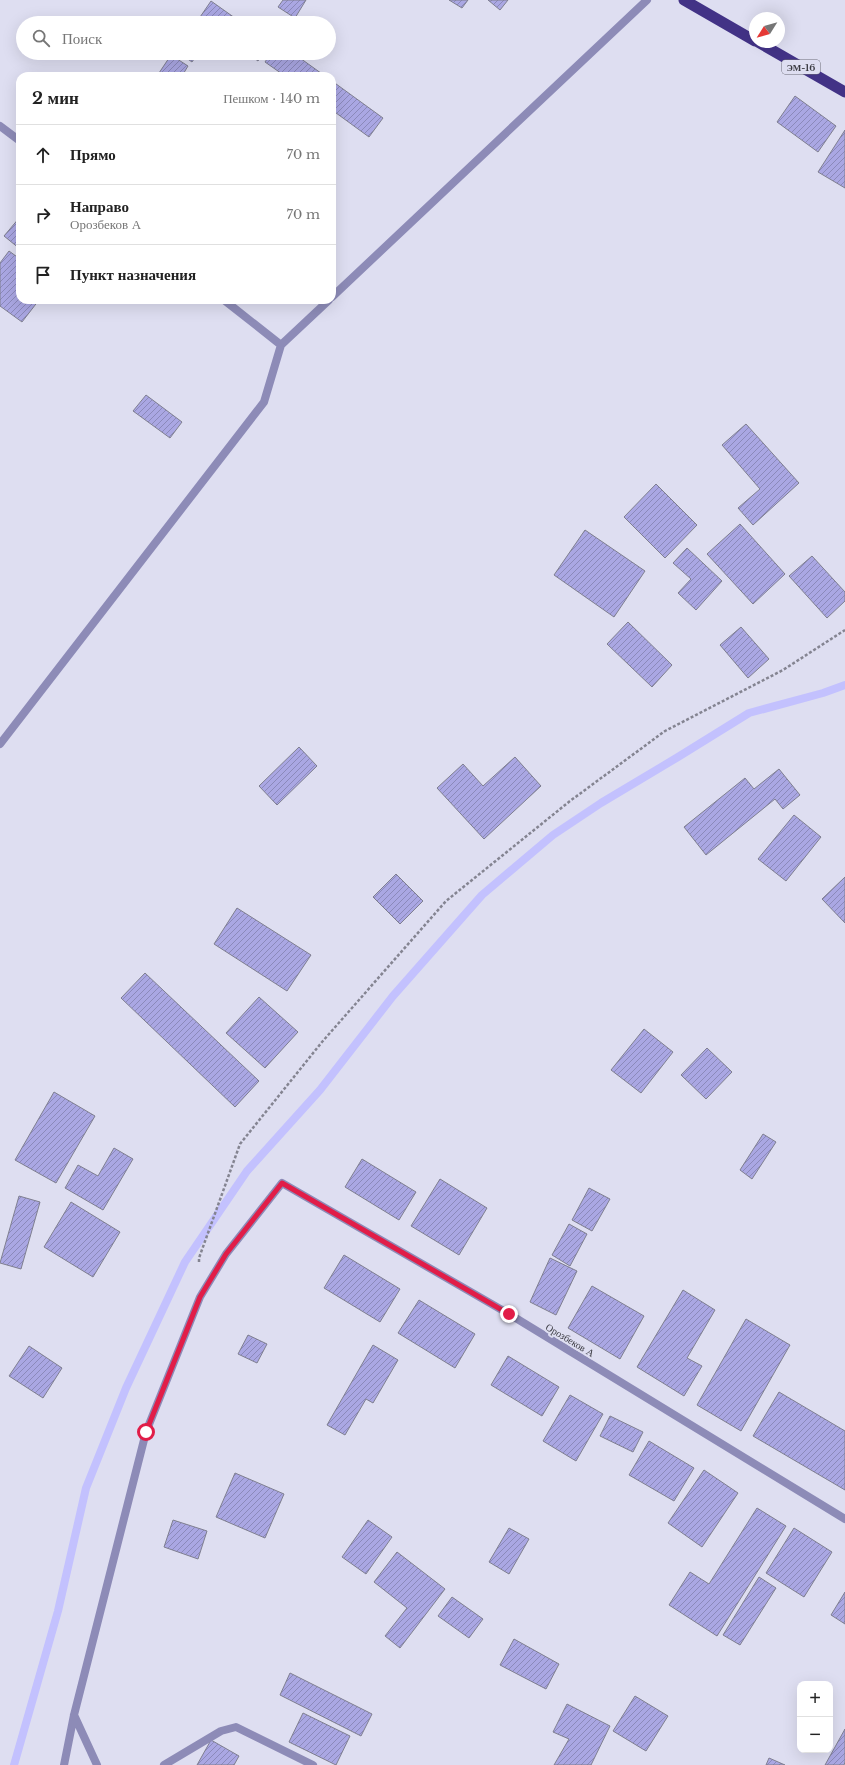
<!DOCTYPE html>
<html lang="ru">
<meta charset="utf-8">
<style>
:root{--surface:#fff;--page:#f2f2f2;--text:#222;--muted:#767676;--line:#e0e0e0}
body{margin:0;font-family:"Libre Baskerville",serif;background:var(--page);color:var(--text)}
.controls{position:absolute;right:12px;bottom:12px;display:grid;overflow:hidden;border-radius:8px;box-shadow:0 4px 16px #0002}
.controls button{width:36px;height:36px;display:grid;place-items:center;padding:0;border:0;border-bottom:1px solid var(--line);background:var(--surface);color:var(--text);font:20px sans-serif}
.compass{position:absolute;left:749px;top:12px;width:36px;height:36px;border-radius:50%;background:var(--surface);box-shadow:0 4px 16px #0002;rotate:233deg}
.stop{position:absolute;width:12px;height:12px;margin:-9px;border:3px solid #e11d48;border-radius:50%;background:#fff}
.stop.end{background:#e11d48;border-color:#fff;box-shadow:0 1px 4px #0008}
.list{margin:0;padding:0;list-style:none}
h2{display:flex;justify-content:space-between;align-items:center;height:52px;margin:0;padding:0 16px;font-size:17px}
h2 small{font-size:13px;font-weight:400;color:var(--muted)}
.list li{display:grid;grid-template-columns:26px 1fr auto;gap:12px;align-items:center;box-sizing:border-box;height:60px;padding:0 16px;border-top:1px solid var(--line)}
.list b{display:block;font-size:15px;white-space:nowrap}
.list p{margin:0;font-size:13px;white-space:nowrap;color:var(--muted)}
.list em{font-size:13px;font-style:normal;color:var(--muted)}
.icon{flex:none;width:22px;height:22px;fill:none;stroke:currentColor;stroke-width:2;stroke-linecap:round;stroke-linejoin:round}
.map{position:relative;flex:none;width:845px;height:1765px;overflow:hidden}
.search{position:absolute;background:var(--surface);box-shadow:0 4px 16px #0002;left:16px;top:16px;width:320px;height:44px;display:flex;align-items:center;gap:10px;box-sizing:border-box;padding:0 14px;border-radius:22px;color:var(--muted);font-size:15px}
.panel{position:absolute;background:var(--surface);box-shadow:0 4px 16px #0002;left:16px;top:72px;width:320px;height:232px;border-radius:12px}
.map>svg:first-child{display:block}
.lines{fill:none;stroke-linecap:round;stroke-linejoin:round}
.stream{stroke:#c3c1fe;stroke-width:8}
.building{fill:url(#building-hatch);stroke:#7f7f90}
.path{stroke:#848491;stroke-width:2.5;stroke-dasharray:3 2;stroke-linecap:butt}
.service{stroke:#8d8bb7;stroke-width:8}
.minor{stroke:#8d8bb7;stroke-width:8}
.trunk{stroke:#423286;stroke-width:11}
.route{stroke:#e11d48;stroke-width:5}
.labels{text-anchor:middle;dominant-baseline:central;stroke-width:4;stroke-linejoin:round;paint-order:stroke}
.shield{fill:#dedef1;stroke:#6b6b76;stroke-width:1}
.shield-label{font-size:9px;font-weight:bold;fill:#3a3a41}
.street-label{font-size:10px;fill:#3a3a41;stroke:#dedef1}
</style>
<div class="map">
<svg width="845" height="1765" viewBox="0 0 845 1765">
<defs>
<pattern id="building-hatch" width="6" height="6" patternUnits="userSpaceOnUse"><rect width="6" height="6" fill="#aaa7e3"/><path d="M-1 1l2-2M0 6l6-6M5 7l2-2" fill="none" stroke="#8b89ba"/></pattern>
</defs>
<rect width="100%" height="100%" fill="#dedef1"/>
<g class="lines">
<path class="stream" d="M14,1765l44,-154 28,-123 40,-100 59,-126 62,-91 73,-81 73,-94 89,-101 71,-60 48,-32 77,-46 71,-44 74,-20 22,-8"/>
</g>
<path class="building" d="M283,0h23l-11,18 -17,-11z
M449,0h19l-6,8z
M488,0h20l-8,10z
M211,1l31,22h-46z
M179,53h19l-6,9z
M247,53h16l-5,8z
M271,53h22l32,23h-40l-20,-14z
M171,55l17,11 -6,10h-25z
M332,81l51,37 -14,19 -37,-27z
M795,96l41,30 -18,26 -41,-30z
M845,130v58l-27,-16z
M20,217v32l-16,-13z
M9,251l11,8v41h19l-17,22 -22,-16v-43z
M146,395l36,27 -12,16 -37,-27z
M746,424l53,59 -46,42 -15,-17 22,-19 -38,-44z
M656,484l41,41 -32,33 -41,-41z
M740,524l45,50 -32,30 -46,-50z
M585,530l60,41 -31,46 -60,-42z
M687,548l35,33 -26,29 -18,-17 13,-14 -18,-16z
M812,556l33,36v9l-18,17 -38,-42z
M628,622l44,43 -20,22 -45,-43z
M741,627l28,32 -21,19 -28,-33z
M299,747l18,19 -40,39 -18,-19z
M515,757l26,29 -57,53 -47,-51 26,-24 20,22z
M779,769l21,26 -17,14 -8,-10 -69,56 -22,-28 61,-49 9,11z
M794,815l27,22 -35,44 -28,-22z
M396,874l27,27 -23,23 -27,-27z
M845,877v46l-23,-24z
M237,908l74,47 -24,36 -73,-47z
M145,973l114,108 -24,26 -114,-109z
M259,997l39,35 -33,36 -39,-35z
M644,1029l29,23 -32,41 -30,-23z
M707,1048l25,24 -26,27 -25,-24z
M54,1092l41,24 -39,67 -41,-23z
M763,1134l13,8 -24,37 -12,-9z
M114,1148l19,11 -30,51 -38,-22 13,-23 20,11z
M362,1159l54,33 -17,28 -54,-33z
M440,1179l47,29 -28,47 -48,-29z
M589,1188l21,11 -18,32 -20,-11z
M19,1196l21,6 -19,67 -21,-6z
M71,1202l49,30 -27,45 -49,-30z
M569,1224l18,10 -17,32 -18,-11z
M344,1255l56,34 -20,33 -56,-34z
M550,1258l27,13 -21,44 -26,-13z
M592,1286l52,30 -24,43 -52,-31z
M683,1290l32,20 -28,48 15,8 -18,30 -47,-29z
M419,1300l56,34 -20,34 -57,-35z
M746,1319l44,26 -49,86 -44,-26z
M248,1335l19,9 -10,19 -19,-9z
M373,1345l25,15 -25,43 -7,-4 -21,36 -18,-10z
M29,1346l33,22 -19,30 -34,-22z
M508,1356l51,31 -17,29 -51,-31z
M779,1392l66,39v59l-92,-54z
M570,1395l33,19 -27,47 -33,-20z
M610,1416l33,16 -10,20 -33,-16z
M649,1441l45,27 -20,33 -45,-26z
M704,1470l34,23 -36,54 -34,-24z
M235,1473l49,21 -19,44 -49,-21z
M757,1508l29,18 -69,110 -48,-31 21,-33 19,12z
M173,1520l34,11 -9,28 -34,-12z
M368,1520l24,17 -26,37 -24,-17z
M509,1528l20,11 -20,35 -20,-12z
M794,1528l38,24 -28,45 -38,-24z
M397,1552l48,37 -45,59 -15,-12 22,-28 -33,-26z
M759,1577l17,11 -36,57 -17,-10z
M845,1592v32l-14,-9z
M452,1597l31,22 -14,19 -31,-22z
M514,1639l45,25 -13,25 -46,-24z
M290,1673l82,41 -11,22 -81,-41z
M635,1696l33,20 -22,35 -33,-20z
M567,1704l43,22 -19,39h-37l15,-26 -16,-7z
M303,1713l47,23 -14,29 -47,-23z
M845,1729v33l-1,3h-19z
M211,1740l28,16 -5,9h-37z
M769,1758l16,7h-19z"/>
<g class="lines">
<path class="path" d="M199,1262v-4l41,-114 82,-102 124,-141 124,-100 95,-70 118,-61 62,-40"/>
<path class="service" d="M164,1765l57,-34 15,-4 77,38"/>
<path class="minor" d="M0,126l20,15
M332,297l315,-297
M224,300l57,45
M0,744l264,-342 17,-57 48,-45
M74,1715l23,50
M64,1765l10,-50 72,-283 54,-135 26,-43 56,-71 227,131 336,205"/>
<path class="trunk" d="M684,0l71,41
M758,42l87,50"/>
</g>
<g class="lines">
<path class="route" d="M146,1432l54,-135 26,-43 56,-71 227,131"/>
</g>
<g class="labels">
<rect class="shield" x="782" y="60" width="38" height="14" rx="3"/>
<g class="shield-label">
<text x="801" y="67">ЭМ-16</text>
</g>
<g class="street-label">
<text transform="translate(570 1340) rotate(31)">Орозбеков А</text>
</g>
</g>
</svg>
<div class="controls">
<button>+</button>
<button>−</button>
</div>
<svg class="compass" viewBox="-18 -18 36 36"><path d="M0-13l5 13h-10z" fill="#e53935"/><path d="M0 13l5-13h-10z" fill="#767676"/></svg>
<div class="stop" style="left:146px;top:1432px"></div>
<div class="stop end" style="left:509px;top:1314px"></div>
<div class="search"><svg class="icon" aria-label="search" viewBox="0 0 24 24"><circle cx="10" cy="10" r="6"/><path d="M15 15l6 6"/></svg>Поиск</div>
<section class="panel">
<h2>2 мин<small>Пешком · 140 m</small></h2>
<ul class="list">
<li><svg class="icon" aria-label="ahead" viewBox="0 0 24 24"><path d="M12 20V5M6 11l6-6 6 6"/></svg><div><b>Прямо</b></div><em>70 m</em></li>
<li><svg class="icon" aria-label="right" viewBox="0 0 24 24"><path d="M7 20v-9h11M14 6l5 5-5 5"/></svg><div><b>Направо</b><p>Орозбеков А</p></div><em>70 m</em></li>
<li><svg class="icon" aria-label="arrive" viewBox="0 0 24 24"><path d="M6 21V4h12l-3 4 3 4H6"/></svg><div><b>Пункт назначения</b></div></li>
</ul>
</section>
</div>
